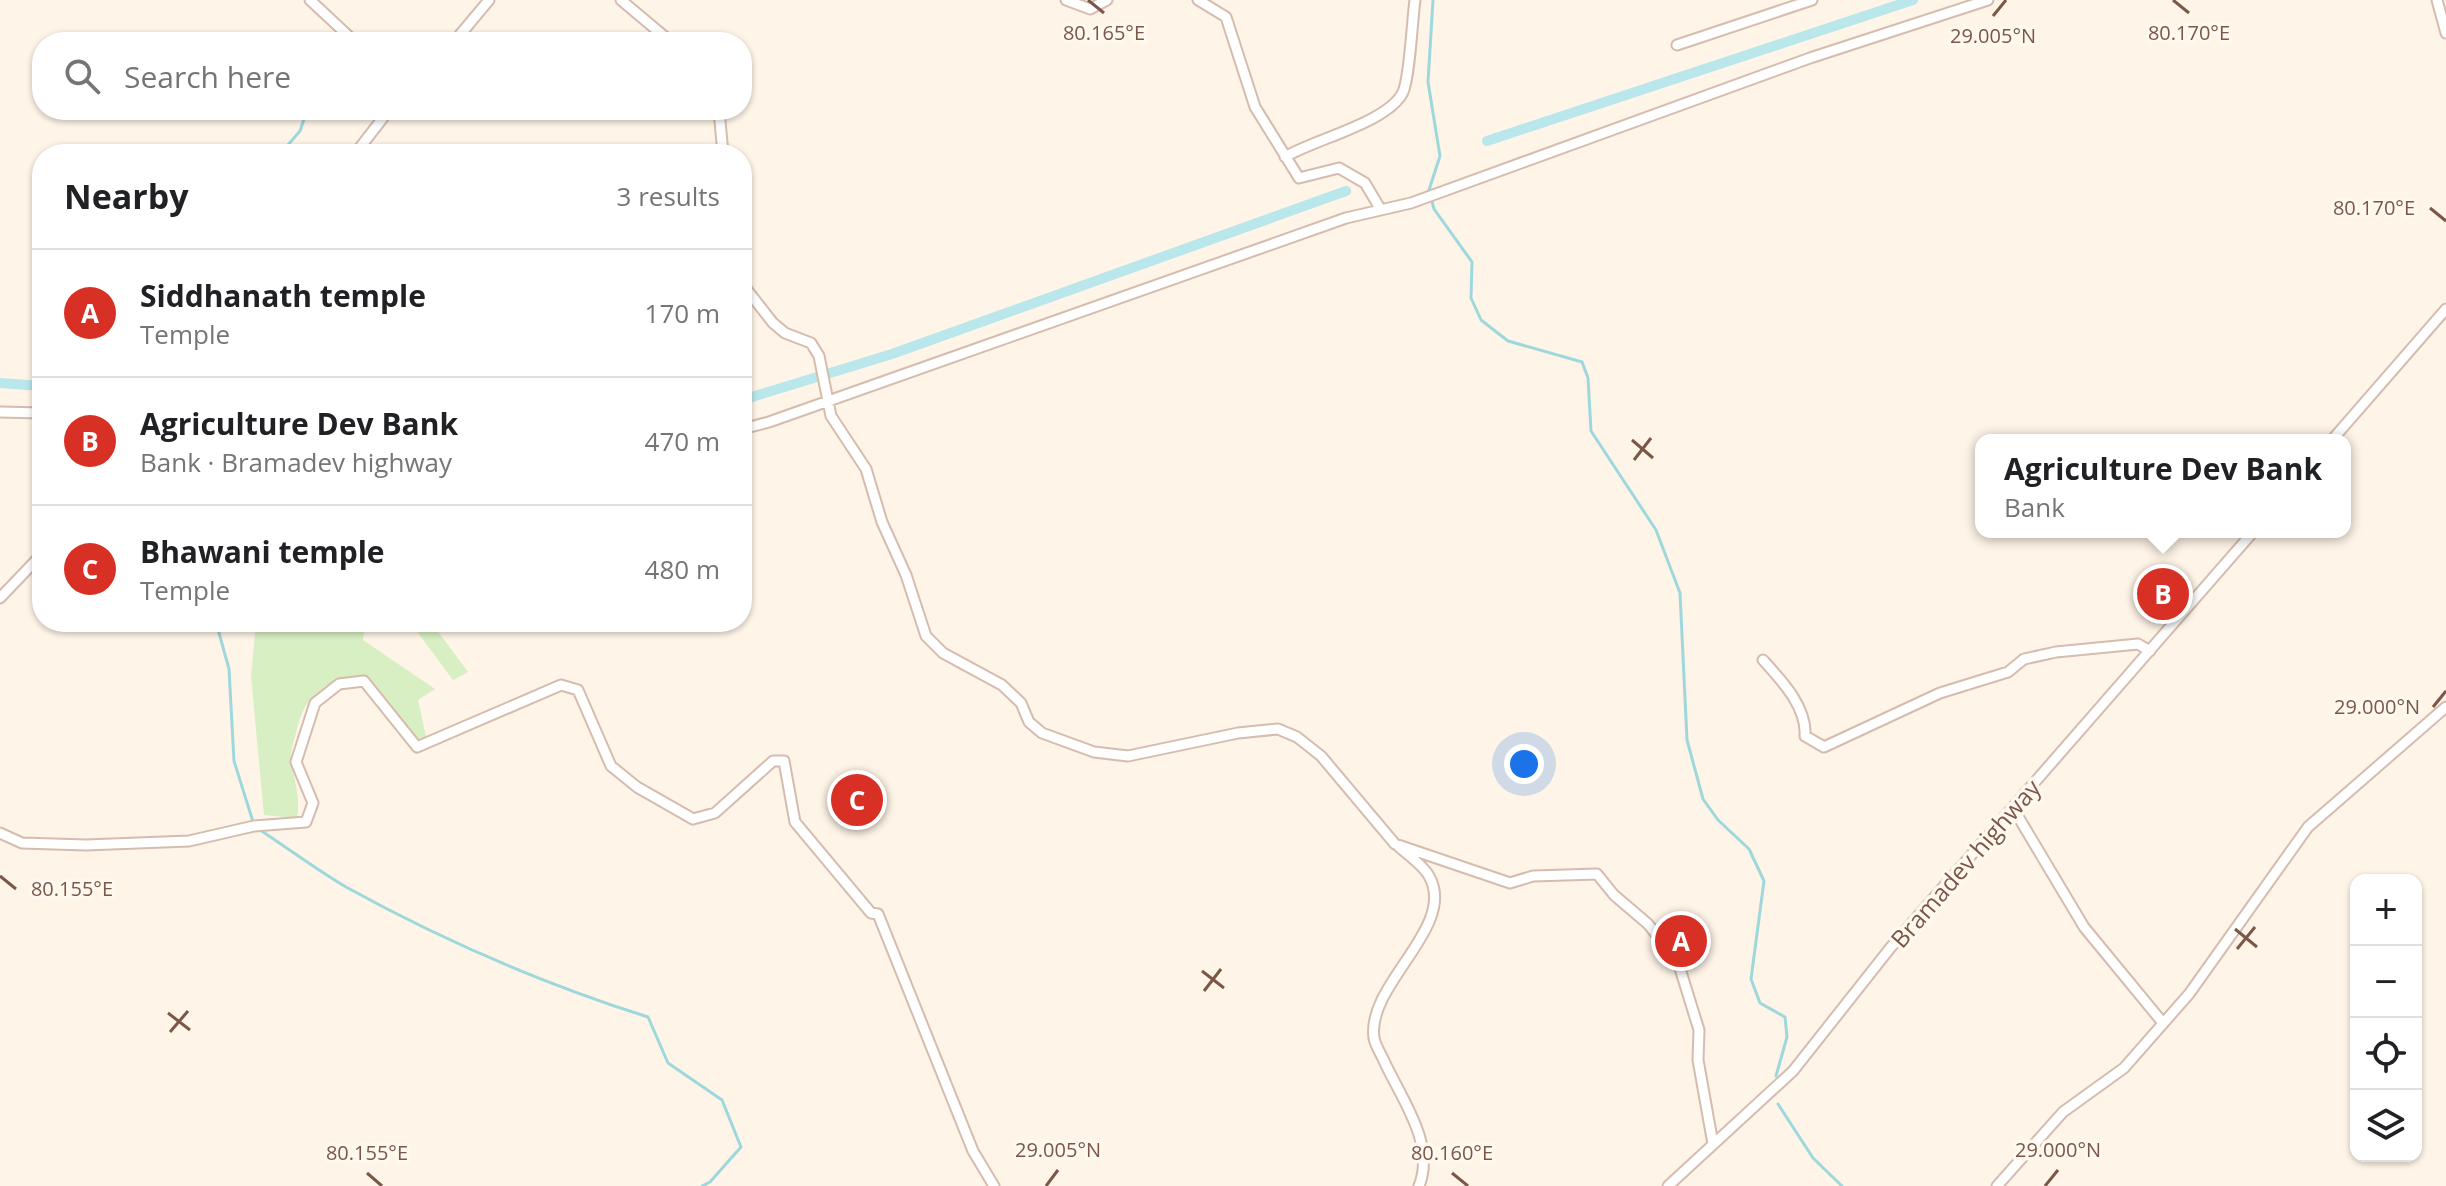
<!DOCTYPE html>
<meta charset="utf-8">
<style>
:root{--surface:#fff;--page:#f6f6f6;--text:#202124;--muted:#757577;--line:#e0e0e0;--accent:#d93025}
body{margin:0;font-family:"Open Sans",sans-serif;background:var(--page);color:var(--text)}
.controls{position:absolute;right:24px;bottom:24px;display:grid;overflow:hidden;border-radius:16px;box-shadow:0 2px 6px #0004}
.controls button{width:72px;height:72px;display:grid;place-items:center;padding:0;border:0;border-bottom:2px solid var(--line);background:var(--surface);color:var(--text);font:40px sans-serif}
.you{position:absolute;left:1524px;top:764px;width:28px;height:28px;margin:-20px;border:6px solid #fff;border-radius:50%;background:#1a73e8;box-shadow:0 0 0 12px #1a73e833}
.badge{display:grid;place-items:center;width:52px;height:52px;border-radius:50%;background:var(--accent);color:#fff;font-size:26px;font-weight:700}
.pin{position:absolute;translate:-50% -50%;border:4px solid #fff;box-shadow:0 2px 8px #0006}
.popup{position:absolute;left:1975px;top:434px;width:376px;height:104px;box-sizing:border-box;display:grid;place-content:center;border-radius:16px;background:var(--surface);filter:drop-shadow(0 2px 6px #0005);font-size:26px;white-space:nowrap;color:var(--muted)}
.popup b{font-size:30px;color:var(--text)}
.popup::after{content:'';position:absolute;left:50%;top:100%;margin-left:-16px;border:16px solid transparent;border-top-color:var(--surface)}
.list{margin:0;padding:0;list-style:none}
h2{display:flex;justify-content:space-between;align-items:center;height:104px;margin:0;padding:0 32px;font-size:34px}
h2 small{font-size:26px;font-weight:400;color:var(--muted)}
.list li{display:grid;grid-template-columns:52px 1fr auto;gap:24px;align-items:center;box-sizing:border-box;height:128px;padding:0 32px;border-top:2px solid var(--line)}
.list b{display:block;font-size:30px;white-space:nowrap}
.list p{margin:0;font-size:26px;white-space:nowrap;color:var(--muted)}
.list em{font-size:26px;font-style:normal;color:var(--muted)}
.icon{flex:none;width:44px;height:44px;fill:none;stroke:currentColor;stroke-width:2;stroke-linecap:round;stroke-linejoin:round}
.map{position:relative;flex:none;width:2446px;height:1186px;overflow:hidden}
.search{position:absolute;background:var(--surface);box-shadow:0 2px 6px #0004;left:32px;top:32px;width:720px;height:88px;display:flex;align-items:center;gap:20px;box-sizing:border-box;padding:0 28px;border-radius:32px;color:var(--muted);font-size:30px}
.panel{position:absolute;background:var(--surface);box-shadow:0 2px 6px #0004;left:32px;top:144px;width:720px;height:488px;border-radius:32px}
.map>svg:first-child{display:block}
.green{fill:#d8eec3}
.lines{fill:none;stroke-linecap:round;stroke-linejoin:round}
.stream{stroke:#9ed8dd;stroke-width:3}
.canal{stroke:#b9e7eb;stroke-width:10}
.minor-casing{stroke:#d5bcae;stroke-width:13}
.minor{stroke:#fff;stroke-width:9}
.ticks{fill:none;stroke:#7b5748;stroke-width:3}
.labels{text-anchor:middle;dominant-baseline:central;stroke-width:7;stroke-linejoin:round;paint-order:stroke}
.street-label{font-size:24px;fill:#7b5748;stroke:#fff8ef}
.ticks-label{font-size:20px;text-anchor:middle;fill:#7b5748;stroke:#fff8ef;stroke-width:7;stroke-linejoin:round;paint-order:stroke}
</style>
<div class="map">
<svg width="2446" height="1186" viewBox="0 0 2446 1186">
<rect width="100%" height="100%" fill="#fef4e7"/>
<path class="green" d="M256,622h124l-16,11 -1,7 72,49 -17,11 9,41 -10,2 -51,-65c-41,6 -61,12 -70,55 -2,7 -5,16 -5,24 2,22 10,38 6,61l-33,-3 -13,-139z
M410,622h21l37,50 -15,8z"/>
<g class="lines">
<path class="stream" d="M1433,0l-5,82 12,74 -11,34 5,19 38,53 -1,36 10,22 27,21 74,21 6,16 3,53 65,99 24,63 7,147 16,59 15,21 31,29 15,32 -13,98 9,24 25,14 2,20 -11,39
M280,154l20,-23 7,-21
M216,622l13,47 5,92 20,64
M260,830c29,19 57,40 86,57 96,53 198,97 302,130l20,46 54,37 19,47 -31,35 -8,4
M1778,1104l35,54 29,28"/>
<path class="canal" d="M1487,141l426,-141
M0,383l42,3
M742,400l150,-46 454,-163"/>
<defs>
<path id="minor" d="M310,0l45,42
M621,0l50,42
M1066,0l24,9 17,-9
M1198,0l28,17 29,90 44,71 40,-10 26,15 16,27
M2437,0l9,33
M454,42l35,-42
M1677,45l135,-45
M719,110l4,44
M355,154l34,-44
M1285,157c30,-18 104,-35 118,-65 7,-16 9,-71 12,-92
M742,187v5
M742,274l2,12 29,37 12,10 26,10 8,13 12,60 35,53 16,53 24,53 20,61 17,17 59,32 19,18 8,19 13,11 52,19 34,4 110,-23 40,-4 19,8 24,19 74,88 115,39 23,-7 64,-2 17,21 34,29 30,38 21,68 -1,30 15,84
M0,412l42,1
M742,429l27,-7 577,-204 65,-15 399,-145 178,-58
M2332,440l114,-131
M0,598l42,-44
M1763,660c19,21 44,47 42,76l19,11 116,-54 68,-21 16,-13 32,-7 82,-8 12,7
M2013,808l71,119 79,96
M0,833l22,10 64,2 103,-4 65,-15 52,-4 7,-19 -17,-41 19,-59 24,-19 25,-3 53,66 144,-62 17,5 33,76 26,21 56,32 22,-6 58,-52h11l11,61 76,91 7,1 95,237 21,35
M1398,846c10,9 25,19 31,30 29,51 -63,108 -55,162 1,7 7,16 10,23 17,37 52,83 35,125
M1668,1186l125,-115 98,-124 362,-415
M1997,1186l66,-74 61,-44 65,-74 119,-167 138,-120"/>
</defs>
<use href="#minor" class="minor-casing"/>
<use href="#minor" class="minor"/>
</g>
<path class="ticks" d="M1088,0l16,13M2173,0l16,13M1993,16l13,-16M2430,208l16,13M1632,440l21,18M1634,460l17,-22M2433,707l13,-16M0,876l16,13M2235,929l22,18M2237,949l18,-22M1202,971l22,17M1204,991l17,-22M168,1013l22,17M170,1032l18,-21M367,1173l15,13M1452,1173l16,13M1046,1186l12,-16M2045,1186l13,-16"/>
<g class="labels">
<g class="street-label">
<text transform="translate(1965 863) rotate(-49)">Bramadev highway</text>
</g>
</g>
<g class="ticks-label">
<text x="1104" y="40">80.165°E</text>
<text x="2189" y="40">80.170°E</text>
<text x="1993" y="43">29.005°N</text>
<text x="2374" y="215">80.170°E</text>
<text x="2377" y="714">29.000°N</text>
<text x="72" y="896">80.155°E</text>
<text x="1058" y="1157">29.005°N</text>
<text x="2058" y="1157">29.000°N</text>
<text x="367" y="1160">80.155°E</text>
<text x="1452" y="1160">80.160°E</text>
</g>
</svg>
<div class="controls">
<button>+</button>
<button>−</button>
<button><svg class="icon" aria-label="locate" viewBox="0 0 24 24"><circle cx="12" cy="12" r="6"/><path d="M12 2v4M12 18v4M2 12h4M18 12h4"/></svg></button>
<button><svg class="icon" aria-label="layers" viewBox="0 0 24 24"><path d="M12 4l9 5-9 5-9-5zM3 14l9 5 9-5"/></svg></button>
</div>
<div class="you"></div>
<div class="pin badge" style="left:1681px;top:941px">A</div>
<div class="pin badge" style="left:2163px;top:594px">B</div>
<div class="popup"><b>Agriculture Dev Bank</b>Bank</div>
<div class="pin badge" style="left:857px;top:800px">C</div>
<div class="search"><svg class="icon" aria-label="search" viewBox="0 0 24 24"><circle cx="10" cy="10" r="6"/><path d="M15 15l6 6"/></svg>Search here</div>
<section class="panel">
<h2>Nearby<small>3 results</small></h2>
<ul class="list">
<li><span class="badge">A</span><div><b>Siddhanath temple</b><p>Temple</p></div><em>170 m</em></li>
<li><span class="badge">B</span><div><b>Agriculture Dev Bank</b><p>Bank · Bramadev highway</p></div><em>470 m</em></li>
<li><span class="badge">C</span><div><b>Bhawani temple</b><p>Temple</p></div><em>480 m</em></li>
</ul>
</section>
</div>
